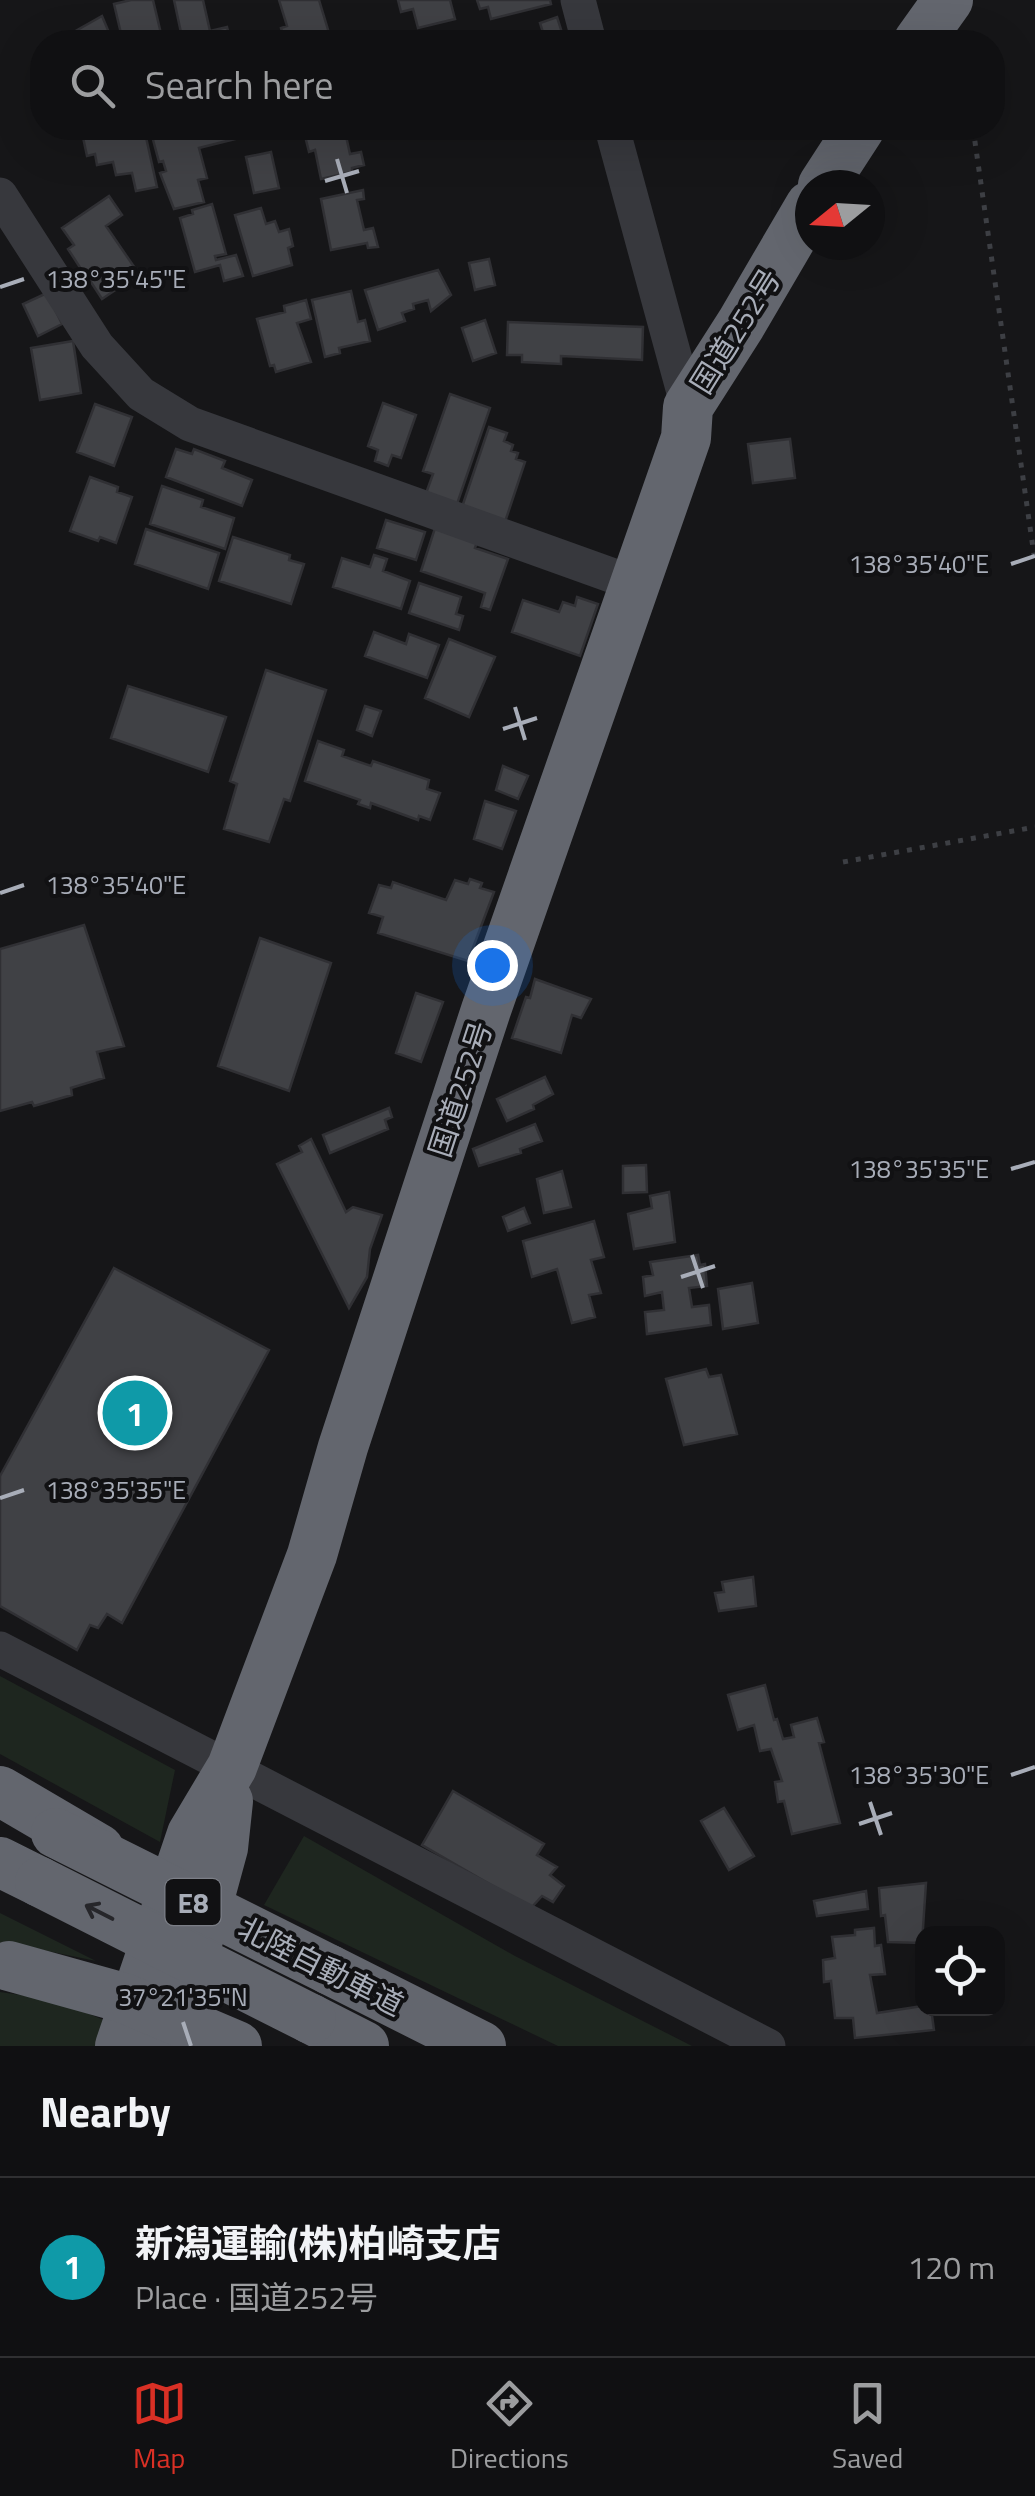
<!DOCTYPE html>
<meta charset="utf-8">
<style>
:root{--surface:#101012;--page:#1e1e20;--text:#f1f3f6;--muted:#9c9d9f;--line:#303032;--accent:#d93025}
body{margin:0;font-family:"Titillium Web","Noto Sans JP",sans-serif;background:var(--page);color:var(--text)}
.controls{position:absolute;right:30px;bottom:30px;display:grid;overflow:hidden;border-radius:20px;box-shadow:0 10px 40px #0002}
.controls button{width:90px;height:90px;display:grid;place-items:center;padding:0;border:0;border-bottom:2px solid var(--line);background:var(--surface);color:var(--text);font:50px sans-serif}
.compass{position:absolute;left:795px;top:170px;width:90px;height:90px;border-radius:50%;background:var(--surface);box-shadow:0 10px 40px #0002;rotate:252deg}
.you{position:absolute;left:492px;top:965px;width:35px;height:35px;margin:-25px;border:8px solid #fff;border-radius:50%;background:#1a73e8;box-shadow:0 0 0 15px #1a73e833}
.badge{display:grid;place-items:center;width:65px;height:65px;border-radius:50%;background:var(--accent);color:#fff;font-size:32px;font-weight:700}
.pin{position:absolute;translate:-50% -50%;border:5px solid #fff;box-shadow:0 2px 10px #0006}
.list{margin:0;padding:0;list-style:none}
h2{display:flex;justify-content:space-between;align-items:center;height:130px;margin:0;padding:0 40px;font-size:42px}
h2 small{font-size:32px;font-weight:400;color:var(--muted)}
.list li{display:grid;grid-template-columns:65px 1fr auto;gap:30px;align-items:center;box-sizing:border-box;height:180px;padding:0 40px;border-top:2px solid var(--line)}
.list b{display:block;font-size:38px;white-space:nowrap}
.list p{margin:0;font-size:32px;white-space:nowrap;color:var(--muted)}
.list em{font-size:32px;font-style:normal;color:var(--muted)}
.icon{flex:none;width:55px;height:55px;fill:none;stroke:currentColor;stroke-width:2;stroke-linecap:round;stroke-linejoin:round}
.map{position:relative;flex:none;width:1035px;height:2046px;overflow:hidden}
.search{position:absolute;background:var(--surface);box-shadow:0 10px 40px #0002;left:30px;right:30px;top:30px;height:110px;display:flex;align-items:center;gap:25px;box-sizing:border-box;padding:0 35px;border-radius:40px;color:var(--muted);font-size:38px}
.sheet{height:310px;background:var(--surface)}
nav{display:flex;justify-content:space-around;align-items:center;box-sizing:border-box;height:140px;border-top:2px solid var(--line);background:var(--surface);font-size:28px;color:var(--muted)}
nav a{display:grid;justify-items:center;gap:5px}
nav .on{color:var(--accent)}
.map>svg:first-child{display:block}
.green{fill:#1e261f}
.building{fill:#404145;stroke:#303034;stroke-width:2.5}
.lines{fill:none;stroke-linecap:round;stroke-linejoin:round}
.path{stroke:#3d3f44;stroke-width:5;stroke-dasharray:5 8;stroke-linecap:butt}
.minor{stroke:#37383d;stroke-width:35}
.highway{stroke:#63666e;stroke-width:50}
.highway-bridge{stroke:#63666e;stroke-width:50}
.oneway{stroke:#26262a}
.ticks{fill:none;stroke:#a8adb8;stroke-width:4}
.labels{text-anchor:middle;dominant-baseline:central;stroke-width:8;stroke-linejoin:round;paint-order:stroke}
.shield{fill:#111113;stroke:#7b7e86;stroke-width:2.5}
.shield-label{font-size:28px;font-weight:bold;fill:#a8adb8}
.street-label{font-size:30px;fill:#a8adb8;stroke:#111113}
.ticks-label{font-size:25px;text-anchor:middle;fill:#a8adb8;stroke:#111113;stroke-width:8;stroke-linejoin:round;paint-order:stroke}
</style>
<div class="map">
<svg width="1035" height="2046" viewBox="0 0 1035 2046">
<rect width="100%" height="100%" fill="#161618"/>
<path class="green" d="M0,1676l175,94 -15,72 -160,-88z
M304,1836l211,120 177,90h-134l-294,-141z
M0,1913l96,48 -68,-14h-28z
M0,1992l56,8 62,26 -11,20h-107z"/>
<path class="building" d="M131,0h22l10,42h-40l-9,-38z
M174,0h29l7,31 17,-4 4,15h-48z
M279,0h40l10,33 -6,2 1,5 -39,2 -4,-14 6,-2z
M398,0h52l5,19 -37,9 -5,-19 -12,3z
M477,0h73l1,4 -60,15 -3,-12 -8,2z
M102,16l11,26h-45l-3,-5z
M557,17l8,25h-19l-6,-19z
M81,128h29v3l6,-3h28l13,59 -21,4 -4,-18 -16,2 -3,-13 -16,3 -2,-11 -8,2z
M185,128h47l3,11 -36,9 8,30 -9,2 6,22 -30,7 -14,-36 6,-2 -3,-10 -4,1 -7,-26z
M303,128h51l1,6 -9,2 4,18 11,-2 3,13 -12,3v4l-31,7 -6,-29 -6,2z
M271,152l8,36 -25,5 -8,-36z
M363,190l1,9 -7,1 7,30 9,-2 5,19 -10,1 -1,-5 -36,7 -10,-51z
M109,196l13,19 -16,11 33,48 -37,25 -13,-20 -6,4 -7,-10 5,-4 -13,-20 6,-4 -12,-17z
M212,204l14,50 -11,2 1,4 20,-5 7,21 -19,5 -4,-16 -25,7 -15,-54 13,-4 -1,-4z
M261,208l5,16 9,-3 4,11 10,-3 4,17 -5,2 4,17 -39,11 -18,-61z
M489,259l6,26 -20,5 -6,-27z
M438,270l13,25 -20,16 -3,-11 -15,4 1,5 -12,4 3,8 -27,9 -13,-40z
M351,291l7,31 7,-2 5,21 -31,7 1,5 -15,4 -13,-57z
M47,293l15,31 -24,12 -15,-32z
M306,300l5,19 -14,4 14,39 -35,10 -2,-7 -4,1 -13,-47 28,-7 -1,-6z
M485,320l11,33 -23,8 -11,-33z
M508,322l135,5 -1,33 -81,-4v8l-39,-2v-7h-15z
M73,341l8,52 -41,7 -9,-52z
M450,394l40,14 -34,99 -31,-11 8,-22 -10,-3z
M383,403l33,12 -15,43 -9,-3 -4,11 -13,-5 3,-11 -10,-4z
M95,404l37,13 -18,49 -37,-14z
M489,427l18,6 -3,8 9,4 -2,6 7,2 -2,6 9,3 -20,60 -43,-15z
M790,439l5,39 -42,5 -5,-39z
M176,449l16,5 2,-5 31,12 -3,7 30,12 -10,26 -76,-29z
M90,477l28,10 -1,5 15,5 -16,46 -16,-6 -2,4 -28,-10z
M162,486l41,14 -2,7 33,11 -9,31 -75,-25z
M386,520l39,12 -9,28 -39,-12z
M435,528l42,14 -2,6 33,11 -18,51 -9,-3 4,-14 -64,-22z
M146,529l73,24 -11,36 -73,-25z
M233,537l57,18 -1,5 15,4 -13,40 -72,-23z
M374,555l13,4 -4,12 27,10 -9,28 -68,-22 9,-29 28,9z
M419,583l42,14 -5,17 7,2 -4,14 -50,-17z
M577,597l21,7 -18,52 -68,-24 11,-32 36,12 4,-10 12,4z
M374,632l32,12 3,-10 30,11 -12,33 -62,-22z
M449,639l46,18 -26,60 -44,-19z
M266,670l60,20 -36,111 -6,-2 -15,43 -45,-13 13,-45 -7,-3z
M128,686l98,31 -18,55 -97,-34z
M365,706l16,5 -9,25 -15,-6z
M318,741l26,9 -2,6 29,10 2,-5 56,19 -2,9 13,4 -10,27 -11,-4 -1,4 -47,-17 -1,5 -12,-4 2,-4 -55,-19z
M503,766l25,10 -10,23 -22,-9z
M485,801l31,10 -14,38 -28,-10z
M470,879l12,4 -2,5 14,4 -26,69 -90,-28 5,-16 -14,-4 10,-28 12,3 2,-6 53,18 9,-20 13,4z
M84,925l40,121 -27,6 7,26 -33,10 1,7 -38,11 -2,-4 -32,9v-162z
M260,938l71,25 -42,128 -71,-25z
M535,979l56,20 -10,19 -9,-3 -11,38 -49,-15 14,-41 4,1z
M416,993l27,9 -22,60 -25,-9z
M545,1077l8,17 -20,11 1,4 -27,12 -10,-22z
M389,1108l3,9 -7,3 3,9 -58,24 -7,-18z
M535,1124l7,17 -22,8 1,4 -42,13 -6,-17z
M311,1139l35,73 7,-5 29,8 -12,34 -3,28 -18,31 -72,-144 25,-12 -3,-6z
M646,1165l1,27 -24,1v-27z
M562,1171l9,36 -27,6 -7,-34z
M669,1192l6,50 -41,7 -6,-35 24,-6 -2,-12z
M524,1208l6,15 -22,8 -5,-14z
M594,1221l10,36 -13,3 10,33 -12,2 6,22 -23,6 -15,-54 -25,8 -9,-36z
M698,1255l2,10 5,-1 2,22 -18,2 3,19 17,-2 2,20 -64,9 -2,-22 19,-2 -2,-18 -17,4 -2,-19 10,-2 -3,-13z
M114,1268l155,82 -147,273 -15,-9 -9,14 -8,-3 -13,25 -77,-44v-130z
M752,1283l6,40 -35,6 -5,-40z
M706,1369l3,8 12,-2 16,59 -53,11 -18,-66z
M753,1577l3,29 -37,5 -4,-18 9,-1 -2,-10z
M765,1685l9,35 3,-1 6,20 11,-2 -3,-12 26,-7 7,24 -5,1 21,80 -48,11 -8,-33 -6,1 -3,-20 7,-1 -11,-32 -11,2 -6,-26 -16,5 -10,-35z
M453,1791l91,53 -7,11 20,12 -7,8 14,11 -11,16 -11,-6 -11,12 -109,-63z
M724,1808l30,48 -25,14 -28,-49z
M926,1883l-4,60 -34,-1 -3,-27 -4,1 -2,-28z
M866,1891l2,18 -51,7 -3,-15z
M874,1928l1,18 6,-1 4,29 -15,1 7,38 45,-7 9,2 3,22 -79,8 -2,-20h-18l-4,-37 -7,1 -1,-22 12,-2 -3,-21 23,-2v-5z"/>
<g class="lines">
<path class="path" d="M973,128l62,434
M843,862l192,-35"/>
<path class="minor" d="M578,0l11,42
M612,128l76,279
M0,195l97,151 44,48 49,30 443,159
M0,1649l768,397"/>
<path class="highway" d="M918,42l30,-42
M823,185l37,-57
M0,1791l99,58
M0,1862l40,20
M330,1970l151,76
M311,2019l53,27
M120,2046l72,-212 40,-67 80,-212 31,-108 143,-437 200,-572 2,-31 53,-83 69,-118
M169,2046l54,-198 5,-47"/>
<path class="highway-bridge" d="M56,1833l274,137
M40,1882l271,137
M9,1966l115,32 113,48"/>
</g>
<defs><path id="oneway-shaft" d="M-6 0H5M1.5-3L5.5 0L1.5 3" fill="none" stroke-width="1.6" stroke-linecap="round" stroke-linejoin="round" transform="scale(2.5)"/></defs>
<use class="oneway" href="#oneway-shaft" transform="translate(99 1912) rotate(-153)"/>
<path class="ticks" d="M337,159l10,34M325,181l34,-10M0,287l24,-8M1011,564l24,-8M515,707l10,33M503,729l34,-11M0,893l24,-8M1011,1169l24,-7M692,1255l11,33M681,1277l34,-11M0,1498l24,-8M1011,1775l24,-8M870,1802l11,33M859,1824l33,-11M183,2022l8,24"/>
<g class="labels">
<rect class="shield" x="165.5" y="1879" width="55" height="46" rx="8"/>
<g class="shield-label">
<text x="193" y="1902">E8</text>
</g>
<g class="street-label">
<text transform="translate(735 331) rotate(-58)">国道252号</text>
<text transform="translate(460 1089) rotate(-72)">国道252号</text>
<text transform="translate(321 1966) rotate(27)">北陸自動車道</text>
</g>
</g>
<g class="ticks-label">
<text x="116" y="288">138°35'45"E</text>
<text x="919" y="573">138°35'40"E</text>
<text x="116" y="894">138°35'40"E</text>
<text x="919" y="1178">138°35'35"E</text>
<text x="116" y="1499">138°35'35"E</text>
<text x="919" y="1784">138°35'30"E</text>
<text x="183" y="2006">37°21'35"N</text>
</g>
</svg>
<div class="controls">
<button><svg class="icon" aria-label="locate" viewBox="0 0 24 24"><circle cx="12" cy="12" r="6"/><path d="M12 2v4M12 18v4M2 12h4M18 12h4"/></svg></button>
</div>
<svg class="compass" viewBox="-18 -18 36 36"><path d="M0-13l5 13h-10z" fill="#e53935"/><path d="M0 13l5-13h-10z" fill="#9c9d9f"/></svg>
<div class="you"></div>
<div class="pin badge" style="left:135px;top:1413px;background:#0f9aa8">1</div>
<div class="search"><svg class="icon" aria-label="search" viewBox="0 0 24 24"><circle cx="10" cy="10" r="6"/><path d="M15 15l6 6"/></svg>Search here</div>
</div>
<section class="sheet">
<h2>Nearby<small></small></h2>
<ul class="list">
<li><span class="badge" style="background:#0f9aa8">1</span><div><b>新潟運輸(株)柏崎支店</b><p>Place · 国道252号</p></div><em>120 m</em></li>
</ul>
</section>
<nav>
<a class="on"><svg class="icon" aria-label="map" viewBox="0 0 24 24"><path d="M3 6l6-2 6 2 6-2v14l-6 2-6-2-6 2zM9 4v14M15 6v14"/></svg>Map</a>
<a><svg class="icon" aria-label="directions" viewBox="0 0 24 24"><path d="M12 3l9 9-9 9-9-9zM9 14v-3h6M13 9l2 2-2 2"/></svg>Directions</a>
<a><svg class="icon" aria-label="saved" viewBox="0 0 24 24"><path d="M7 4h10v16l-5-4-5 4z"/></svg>Saved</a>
</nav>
